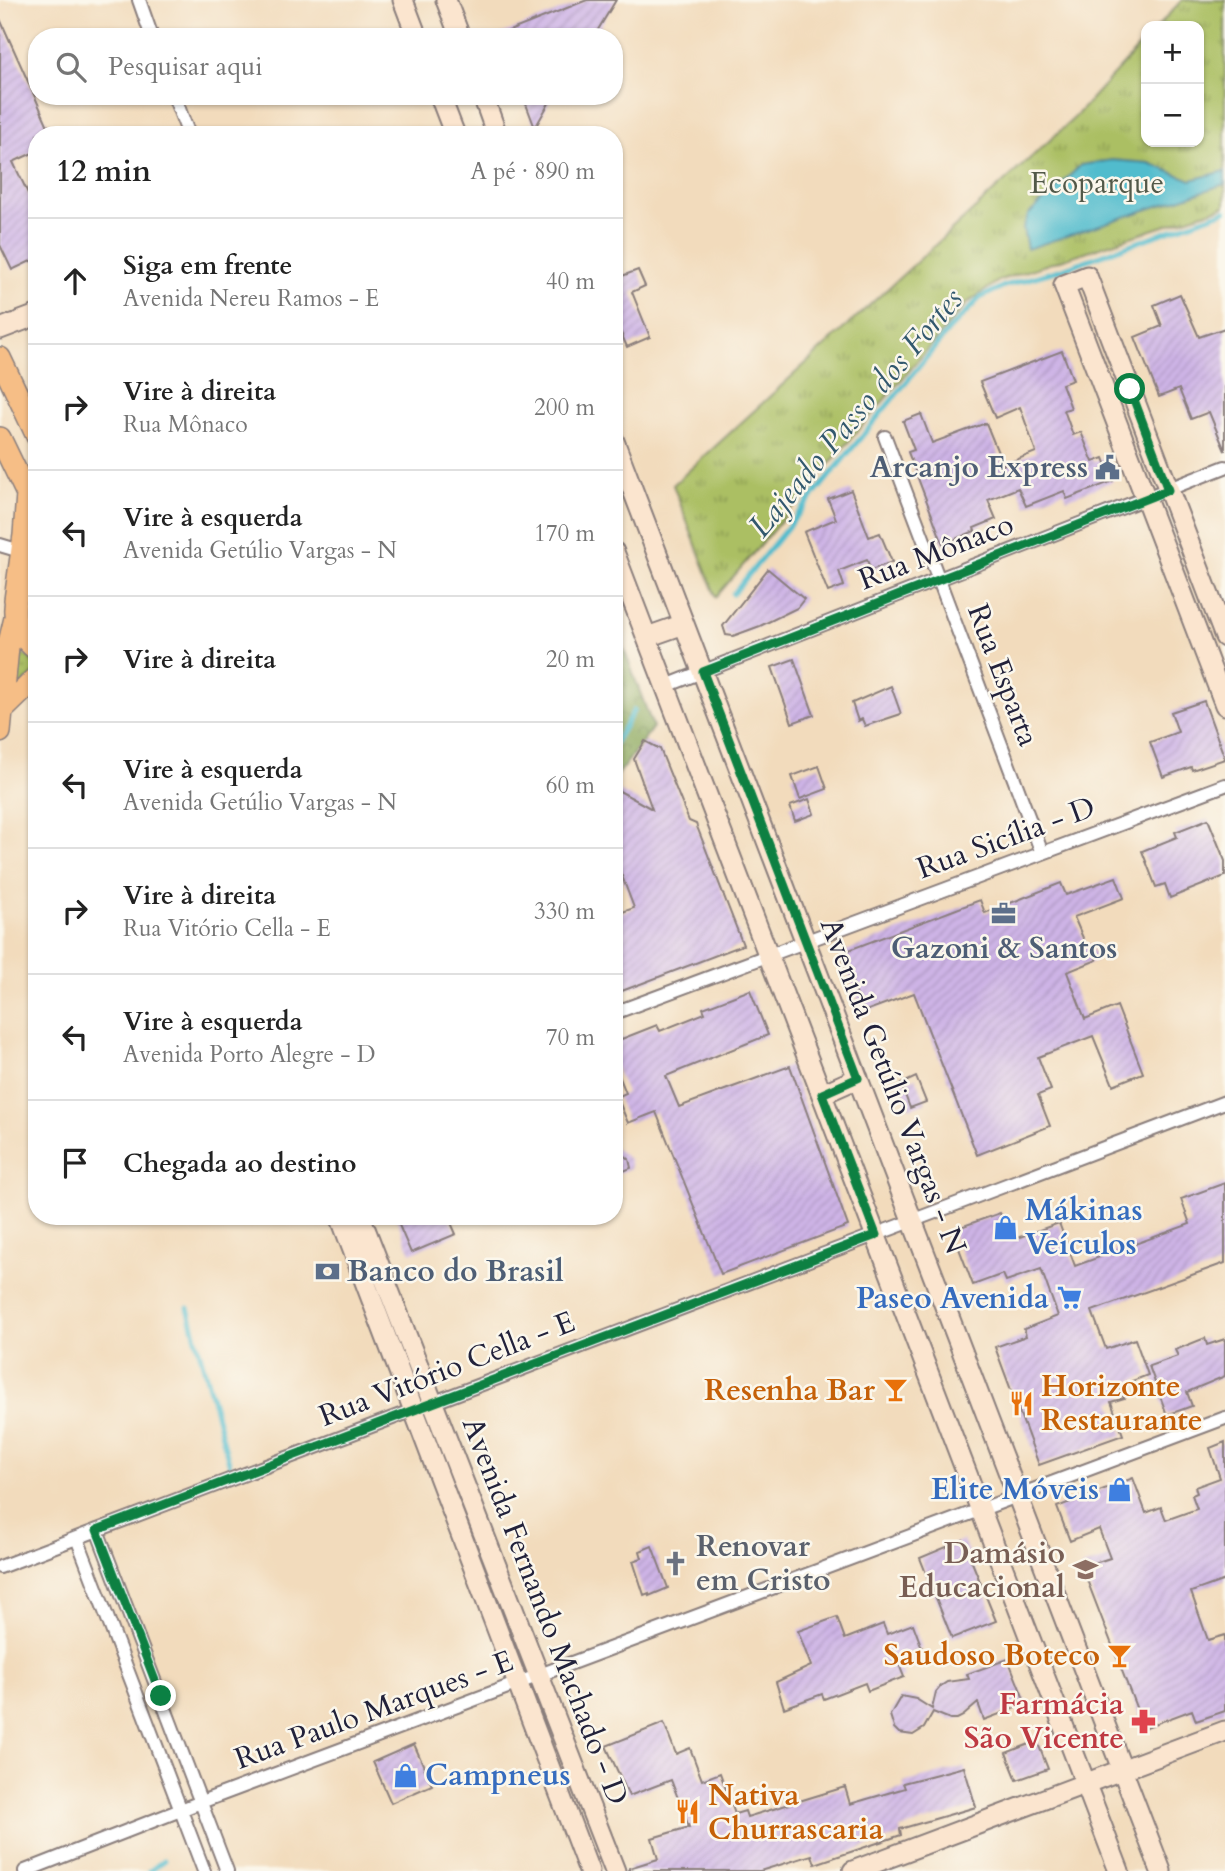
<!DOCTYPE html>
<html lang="pt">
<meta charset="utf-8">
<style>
:root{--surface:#fff;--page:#f6f6f6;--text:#222;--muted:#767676;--line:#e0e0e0}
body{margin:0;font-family:Cardo,serif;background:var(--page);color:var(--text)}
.controls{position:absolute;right:21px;top:21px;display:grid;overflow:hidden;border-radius:14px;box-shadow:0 2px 5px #0004}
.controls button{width:63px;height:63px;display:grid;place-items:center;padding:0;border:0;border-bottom:2px solid var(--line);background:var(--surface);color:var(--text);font:35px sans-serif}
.stop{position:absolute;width:21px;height:21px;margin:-16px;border:5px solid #0b8043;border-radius:50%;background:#fff}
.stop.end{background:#0b8043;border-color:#fff;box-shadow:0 2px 7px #0008}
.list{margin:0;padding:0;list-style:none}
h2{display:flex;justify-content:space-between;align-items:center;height:91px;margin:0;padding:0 28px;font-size:30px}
h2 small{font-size:23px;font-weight:400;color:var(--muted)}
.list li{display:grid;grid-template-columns:46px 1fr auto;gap:21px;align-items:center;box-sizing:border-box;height:126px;padding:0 28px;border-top:2px solid var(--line)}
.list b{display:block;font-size:26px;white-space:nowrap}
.list p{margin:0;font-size:23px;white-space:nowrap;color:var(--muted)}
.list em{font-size:23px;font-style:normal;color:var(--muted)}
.icon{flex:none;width:38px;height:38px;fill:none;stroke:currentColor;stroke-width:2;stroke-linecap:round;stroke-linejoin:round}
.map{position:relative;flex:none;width:1225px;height:1871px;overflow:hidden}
.search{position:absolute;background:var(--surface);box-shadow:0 2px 5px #0004;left:28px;top:28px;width:595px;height:77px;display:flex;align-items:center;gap:18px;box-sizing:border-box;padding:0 24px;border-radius:28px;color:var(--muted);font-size:26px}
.panel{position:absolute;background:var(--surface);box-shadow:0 2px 5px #0004;left:28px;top:126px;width:595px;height:1099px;border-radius:28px}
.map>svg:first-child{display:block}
.grass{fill:url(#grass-dots);stroke:#66704f;stroke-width:2}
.forest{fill:url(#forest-crowns);stroke:#55644a;stroke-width:2}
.park{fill:url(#park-tufts);stroke:#66704f;stroke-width:2}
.garden{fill:#abbf63;stroke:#66704f;stroke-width:2}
.water{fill:#51bccd;stroke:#3a6f84;stroke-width:2}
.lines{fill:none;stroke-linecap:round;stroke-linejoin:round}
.stream{stroke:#51bccd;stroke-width:5}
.building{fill:url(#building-hatch)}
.street-casing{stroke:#8a7e7c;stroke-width:16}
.secondary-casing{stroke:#8a7e7c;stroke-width:23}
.primary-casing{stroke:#8a7e7c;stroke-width:24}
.street{stroke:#fff;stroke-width:12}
.secondary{stroke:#fbe5cf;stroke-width:19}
.primary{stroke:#f6be86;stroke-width:21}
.route{stroke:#0b8043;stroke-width:9}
.labels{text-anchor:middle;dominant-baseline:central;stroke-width:5;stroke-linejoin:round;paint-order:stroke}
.park-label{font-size:30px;fill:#525949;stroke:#fbf7ec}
.service-label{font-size:30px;font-weight:bold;fill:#4e5e75;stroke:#fbf7ec;text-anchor:end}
.street-label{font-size:30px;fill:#22223b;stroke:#fbf7ec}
.shop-label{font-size:30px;font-weight:bold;fill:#366cbe;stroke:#fbf7ec;text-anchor:start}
.food-label{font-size:30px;font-weight:bold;fill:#c56008;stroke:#fbf7ec;text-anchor:start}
.worship-label{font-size:30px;font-weight:bold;fill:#5b616d;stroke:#fbf7ec;text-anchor:start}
.education-label{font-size:30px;font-weight:bold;fill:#785e54;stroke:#fbf7ec;text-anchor:end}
.health-label{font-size:30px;font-weight:bold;fill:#be3a42;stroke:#fbf7ec;text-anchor:end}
.water-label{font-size:32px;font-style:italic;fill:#32586e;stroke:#fbf7ec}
</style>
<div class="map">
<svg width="1225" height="1871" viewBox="0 0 1225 1871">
<defs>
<pattern id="grass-dots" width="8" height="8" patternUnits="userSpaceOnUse" patternTransform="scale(1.75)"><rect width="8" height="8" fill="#abbf63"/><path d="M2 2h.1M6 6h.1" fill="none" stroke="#8b9b53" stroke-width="1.8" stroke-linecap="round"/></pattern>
<pattern id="forest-crowns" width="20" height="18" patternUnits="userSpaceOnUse" patternTransform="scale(1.75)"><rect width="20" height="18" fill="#88a659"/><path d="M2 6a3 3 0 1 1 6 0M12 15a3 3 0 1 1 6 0" fill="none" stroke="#6f874b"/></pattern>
<pattern id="park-tufts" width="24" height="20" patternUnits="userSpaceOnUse" patternTransform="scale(1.75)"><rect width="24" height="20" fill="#abbf63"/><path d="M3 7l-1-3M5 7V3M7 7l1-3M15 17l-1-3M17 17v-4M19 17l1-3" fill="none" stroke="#8b9b53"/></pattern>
<pattern id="building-hatch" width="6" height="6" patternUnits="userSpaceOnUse" patternTransform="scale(1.75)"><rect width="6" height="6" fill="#ceb4e6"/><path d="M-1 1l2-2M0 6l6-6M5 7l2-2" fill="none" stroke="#b19ac6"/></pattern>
</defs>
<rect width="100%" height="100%" fill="#fbf7ec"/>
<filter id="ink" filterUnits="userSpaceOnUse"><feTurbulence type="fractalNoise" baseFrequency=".0143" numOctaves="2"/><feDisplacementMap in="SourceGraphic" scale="14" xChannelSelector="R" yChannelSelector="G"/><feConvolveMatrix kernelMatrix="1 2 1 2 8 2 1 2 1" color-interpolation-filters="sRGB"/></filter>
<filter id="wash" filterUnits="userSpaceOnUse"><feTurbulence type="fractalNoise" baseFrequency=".00686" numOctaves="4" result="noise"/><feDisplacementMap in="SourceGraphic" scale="28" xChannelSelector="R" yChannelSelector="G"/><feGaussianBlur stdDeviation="1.57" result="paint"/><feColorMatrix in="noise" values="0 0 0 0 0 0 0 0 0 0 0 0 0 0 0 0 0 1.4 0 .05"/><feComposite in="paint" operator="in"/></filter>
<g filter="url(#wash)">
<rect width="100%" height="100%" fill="#f2dbbc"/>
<path class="grass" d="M15,647l7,7 15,7v10l-28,26z"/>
<path class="forest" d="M614,649h10l29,78 -39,53z"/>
<path class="park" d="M1182,0h43v206l-225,74 -34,24 -250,293 -43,-112 400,-366 73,-80v103h53v-116h-41z"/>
<path class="garden" d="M37,584v52c-14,-15 -15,-37 0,-52z"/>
<path class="water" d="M1112,160l37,3 42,17 34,-9v13l-198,65 -4,-21 5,-13 53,-50z"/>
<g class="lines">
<path class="stream" d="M733,594l216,-264 31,-32 24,-12 58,-17 163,-58
M614,744l20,-34
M188,1308l42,158
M150,1871l14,-11"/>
</g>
<g id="blocks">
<path class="building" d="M587,0h29l-20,33 -11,4h-91z
M0,19l52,116h-15v16l-24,11 24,50v46l-25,12 -12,-25z
M523,96h30l-18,32z
M638,270l7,16 -13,6 18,45 -23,10 -13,-30v-38z
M1180,294l19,43 26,-9v123l-16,-39 -18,7 -12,-30 -20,8 -24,-60 27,-11 -8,-21z
M1062,351l11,29 -11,4 9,24 -7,2 9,25 8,-3 12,30 11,-4 9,23 -46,18 -3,-8 -38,15 -8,-18 -30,12 8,19 -22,9 1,3 -32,13 -35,-92 6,-2 -11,-29 18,-7 11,29 54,-20 17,42 33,-13 -16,-45 -25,11 -15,-36z
M851,490l18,47 11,-4 12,29 -21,8 -4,-10 -28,11 5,15 -16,6 -24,-60 32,-13 -8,-20z
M768,569l36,30 -7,9 -37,18 -27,10 -7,-1 -3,-9z
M794,659l20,56 -22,8 -20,-56z
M891,686l10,28 -36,12 -3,-7 -4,2 -6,-18z
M1204,701l21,58 -33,11 -1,-3 -28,10 -13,-35 28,-10 -7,-20z
M645,741l15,8 29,72 7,3 47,121 -129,49v-79l20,-7 -20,-53v-67l38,21 -18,-50z
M819,766l8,23 -27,10 -8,-23z
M809,799l5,15 -19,7 -5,-15z
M1208,819l17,42v15l-55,22 -5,-14 -9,3 -14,-36 35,-14 -2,-5z
M1116,877l8,21 -50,19 12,28 4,-1 7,16 -30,12 18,47 32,-13 26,67 -30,12 -20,-49 -55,21 13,33 -13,5 12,31 -73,29 -63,-162 -51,19 -22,-59 139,-53 5,13 76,-30 5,12z
M750,990l18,45 -102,41 13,31 111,-41 58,160 -127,48 -65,-162 -28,11 -11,-26 9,-4 -12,-30v-21l43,-17 3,6 45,-18 -2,-5z
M916,1077l10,25 -16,6 -9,-24z
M614,1147l15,12 2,9 -17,7z
M1225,1183v80l-133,48 14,38 29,-10 13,36 -29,11 5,12 -13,4 12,33 -84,30 -44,-118 31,-11 -2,-7 34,-13 -17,-47 -35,12 -3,-7 -30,11 -21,-55 48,-17 7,17 6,-2 4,10 42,-15 16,43 115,-42 -9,-25z
M395,1216h53l8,18 -45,19z
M1205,1338l2,7 18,-6v37l-38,16 5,14 -25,9 -18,-49 29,-10 -3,-6z
M1225,1442v138l-34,12 17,48 17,-5v76l-29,10 -4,-11 -48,18 -62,-161 28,-9 -11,-29 -29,12 -13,-34 76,-29 13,35 15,-6 5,13 31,-11 -5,-14 5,-2 -2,-6 25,-9 -10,-30z
M963,1540l33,81 -44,17 -32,-80z
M652,1546l16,42 -19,8v-3l-5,2 -11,-34 9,-3 -2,-7z
M837,1617l8,22 38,-15 4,10 26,-10 9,24 -26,9 8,20 -36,14 -3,-8 -41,16 -2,-5 -38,14 -8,-26 35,-16 -13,-35z
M1008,1659l18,45 -42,16 -6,-17 -15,13 -6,3h-7l-17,-7 -9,16 -11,7 -14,-2 -5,-5 -4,-13 11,-19 15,3 16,10 4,-17 5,-6 6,-4 22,-3 -2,-5z
M664,1723l12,31 14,-6 12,32 18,-7 15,41 10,-3 2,6 98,-30 5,17 55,-16 -2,-5 61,-16 12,40 -76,22 1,6 -86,29 -3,-9 -52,16h-131v-3l29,-9 -6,-21 37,-11 -18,-47 -42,16 -23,-50z
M1037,1741l11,28 -31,11 -11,-27z
M414,1744l18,41 -41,18 -18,-41z"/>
</g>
</g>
<g filter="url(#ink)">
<use href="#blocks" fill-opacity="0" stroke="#8a7e7c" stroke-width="2"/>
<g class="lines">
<defs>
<path id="street" d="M139,0l13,37
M174,96l15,39
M885,437l157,416
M0,545l37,11
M666,686l559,-219
M614,1013l611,-228
M97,1530l130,341
M77,1538l127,333
M0,1567l1225,-465
M25,1871l176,-69 1024,-384"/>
<path id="secondary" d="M403,0l14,37
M446,0l14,37
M440,96l15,39
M483,96l14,39
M0,329l37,-14
M614,441l547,1430
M614,552l505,1319
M647,637l37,-13
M1225,637l-138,-361 -23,9 161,420
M822,1094l36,-16
M340,1216l249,655
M360,1216l255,655
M853,1871l372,-140"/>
<path id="primary" d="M0,358l37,78
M0,438l27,56 -3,41 -9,65
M37,569c-28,24 -31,57 0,81
M2,711l35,-34
M0,732l8,-85 7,-29"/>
</defs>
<use href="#street" class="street-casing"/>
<use href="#secondary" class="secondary-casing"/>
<use href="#primary" class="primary-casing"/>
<use href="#street" class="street"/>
<use href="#secondary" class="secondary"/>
<use href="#primary" class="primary"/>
</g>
</g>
<g class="lines" filter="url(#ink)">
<path class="route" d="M161,1696l-64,-166 779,-295 -54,-141 36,-16 -155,-406 465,-182 -38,-101"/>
</g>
<defs>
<symbol id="civic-bare" viewBox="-9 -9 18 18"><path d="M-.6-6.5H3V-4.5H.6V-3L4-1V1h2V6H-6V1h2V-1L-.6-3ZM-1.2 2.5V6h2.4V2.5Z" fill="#5c6f8a" stroke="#fbf7ec" stroke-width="2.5" paint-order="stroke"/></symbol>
<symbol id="office-bare" viewBox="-9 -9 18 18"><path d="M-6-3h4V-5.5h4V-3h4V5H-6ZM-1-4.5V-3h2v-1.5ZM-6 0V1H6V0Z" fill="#5c6f8a" stroke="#fbf7ec" stroke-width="2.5" paint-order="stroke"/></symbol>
<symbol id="shop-bare" viewBox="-9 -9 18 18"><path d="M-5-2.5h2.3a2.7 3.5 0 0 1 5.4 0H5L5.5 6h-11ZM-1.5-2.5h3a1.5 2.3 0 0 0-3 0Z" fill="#3f7fe0" stroke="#fbf7ec" stroke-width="2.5" paint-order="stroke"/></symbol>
<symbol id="bank-bare" viewBox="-9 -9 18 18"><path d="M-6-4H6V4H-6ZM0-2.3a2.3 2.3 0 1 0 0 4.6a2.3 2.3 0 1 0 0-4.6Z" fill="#5c6f8a" stroke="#fbf7ec" stroke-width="2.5" paint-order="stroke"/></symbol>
<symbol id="supermarket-bare" viewBox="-9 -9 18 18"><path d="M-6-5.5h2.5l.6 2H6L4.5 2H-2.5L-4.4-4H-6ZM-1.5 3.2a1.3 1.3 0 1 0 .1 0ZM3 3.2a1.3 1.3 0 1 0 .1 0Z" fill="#3f7fe0" stroke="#fbf7ec" stroke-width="2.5" paint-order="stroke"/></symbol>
<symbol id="bar-bare" viewBox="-9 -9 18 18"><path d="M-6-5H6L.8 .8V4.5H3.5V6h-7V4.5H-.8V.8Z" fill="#e8710a" stroke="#fbf7ec" stroke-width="2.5" paint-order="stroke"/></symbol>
<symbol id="restaurant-bare" viewBox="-9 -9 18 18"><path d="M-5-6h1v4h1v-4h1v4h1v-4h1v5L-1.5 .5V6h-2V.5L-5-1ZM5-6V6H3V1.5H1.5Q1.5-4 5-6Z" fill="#e8710a" stroke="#fbf7ec" stroke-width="2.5" paint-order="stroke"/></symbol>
<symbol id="church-bare" viewBox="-9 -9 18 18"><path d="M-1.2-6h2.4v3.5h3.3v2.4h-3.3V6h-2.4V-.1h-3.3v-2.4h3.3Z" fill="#6b7280" stroke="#fbf7ec" stroke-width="2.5" paint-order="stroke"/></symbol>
<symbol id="university-bare" viewBox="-9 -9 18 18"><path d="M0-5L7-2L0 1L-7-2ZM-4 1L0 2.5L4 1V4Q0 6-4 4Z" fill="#8d6e63" stroke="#fbf7ec" stroke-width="2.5" paint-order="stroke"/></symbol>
<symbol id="pharmacy-bare" viewBox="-9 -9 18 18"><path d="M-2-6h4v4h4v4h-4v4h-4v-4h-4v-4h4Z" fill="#e0444e" stroke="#fbf7ec" stroke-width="2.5" paint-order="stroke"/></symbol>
</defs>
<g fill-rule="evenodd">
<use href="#civic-bare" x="1090" y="450" width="35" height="35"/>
<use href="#office-bare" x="986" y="896" width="35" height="35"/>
<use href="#shop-bare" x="988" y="1210" width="35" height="35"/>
<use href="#bank-bare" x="310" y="1254" width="35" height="35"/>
<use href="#supermarket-bare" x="1052" y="1280" width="35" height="35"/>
<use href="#bar-bare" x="878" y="1372" width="35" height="35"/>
<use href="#restaurant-bare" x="1004" y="1386" width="35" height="35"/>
<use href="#shop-bare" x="1102" y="1472" width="35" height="35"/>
<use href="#church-bare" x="658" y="1546" width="35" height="35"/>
<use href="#university-bare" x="1068" y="1552" width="35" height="35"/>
<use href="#bar-bare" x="1102" y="1638" width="35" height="35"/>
<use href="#pharmacy-bare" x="1126" y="1704" width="35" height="35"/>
<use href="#shop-bare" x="388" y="1758" width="35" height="35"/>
<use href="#restaurant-bare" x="670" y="1794" width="35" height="35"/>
</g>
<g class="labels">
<g class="park-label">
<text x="1097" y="183">Ecoparque</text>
</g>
<g class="service-label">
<text x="1088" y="467">Arcanjo Express</text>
<text x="1004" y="948" text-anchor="middle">Gazoni &amp; Santos</text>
<text x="347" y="1271" text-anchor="start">Banco do Brasil</text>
</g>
<g class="street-label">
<text transform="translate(936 552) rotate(-21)">Rua Mônaco</text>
<text transform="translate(1003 675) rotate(69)">Rua Esparta</text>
<text transform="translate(1006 838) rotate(-20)">Rua Sicília - D</text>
<text transform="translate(893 1086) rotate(69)">Avenida Getúlio Vargas - N</text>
<text transform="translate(447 1369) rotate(-21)">Rua Vitório Cella - E</text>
<text transform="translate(545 1611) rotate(69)">Avenida Fernando Machado - D</text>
<text transform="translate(374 1710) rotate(-20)">Rua Paulo Marques - E</text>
</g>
<g class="shop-label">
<text x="1025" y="1210">Mákinas<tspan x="1025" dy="34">Veículos</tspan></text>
<text x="1049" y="1298" text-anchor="end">Paseo Avenida</text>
<text x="1099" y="1489" text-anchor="end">Elite Móveis</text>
<text x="425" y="1775">Campneus</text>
</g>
<g class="food-label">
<text x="1041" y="1386">Horizonte<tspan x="1041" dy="34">Restaurante</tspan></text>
<text x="875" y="1390" text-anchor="end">Resenha Bar</text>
<text x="1100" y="1655" text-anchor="end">Saudoso Boteco</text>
<text x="708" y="1795">Nativa<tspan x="708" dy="34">Churrascaria</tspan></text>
</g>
<g class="worship-label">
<text x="696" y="1546">Renovar<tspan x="696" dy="34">em Cristo</tspan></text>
</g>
<g class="education-label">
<text x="1065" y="1553">Damásio<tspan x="1065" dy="34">Educacional</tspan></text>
</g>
<g class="health-label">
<text x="1124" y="1704">Farmácia<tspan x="1124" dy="34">São Vicente</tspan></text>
</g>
<g class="water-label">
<text transform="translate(856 413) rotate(-50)">Lajeado Passo dos Fortes</text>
</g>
</g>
</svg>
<div class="controls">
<button>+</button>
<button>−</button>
</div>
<div class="stop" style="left:1130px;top:389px"></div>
<div class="stop end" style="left:161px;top:1696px"></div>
<div class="search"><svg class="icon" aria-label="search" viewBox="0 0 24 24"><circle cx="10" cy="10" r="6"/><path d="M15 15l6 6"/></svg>Pesquisar aqui</div>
<section class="panel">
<h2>12 min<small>A pé · 890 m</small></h2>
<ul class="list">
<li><svg class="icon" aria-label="ahead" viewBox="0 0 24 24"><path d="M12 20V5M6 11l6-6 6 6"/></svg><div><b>Siga em frente</b><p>Avenida Nereu Ramos - E</p></div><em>40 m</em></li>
<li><svg class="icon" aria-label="right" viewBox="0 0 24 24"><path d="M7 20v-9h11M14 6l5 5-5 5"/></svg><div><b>Vire à direita</b><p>Rua Mônaco</p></div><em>200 m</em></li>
<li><svg class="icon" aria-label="left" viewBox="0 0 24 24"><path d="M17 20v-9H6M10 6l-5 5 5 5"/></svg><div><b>Vire à esquerda</b><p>Avenida Getúlio Vargas - N</p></div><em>170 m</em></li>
<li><svg class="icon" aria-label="right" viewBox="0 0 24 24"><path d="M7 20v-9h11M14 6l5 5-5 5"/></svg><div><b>Vire à direita</b></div><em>20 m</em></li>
<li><svg class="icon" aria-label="left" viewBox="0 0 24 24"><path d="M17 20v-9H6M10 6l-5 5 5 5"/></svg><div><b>Vire à esquerda</b><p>Avenida Getúlio Vargas - N</p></div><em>60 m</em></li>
<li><svg class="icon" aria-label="right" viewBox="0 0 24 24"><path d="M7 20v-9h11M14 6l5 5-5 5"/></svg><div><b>Vire à direita</b><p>Rua Vitório Cella - E</p></div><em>330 m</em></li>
<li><svg class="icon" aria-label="left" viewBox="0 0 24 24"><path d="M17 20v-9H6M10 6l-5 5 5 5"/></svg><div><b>Vire à esquerda</b><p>Avenida Porto Alegre - D</p></div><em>70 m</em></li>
<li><svg class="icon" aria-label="arrive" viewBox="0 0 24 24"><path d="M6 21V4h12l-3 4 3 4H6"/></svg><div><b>Chegada ao destino</b></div></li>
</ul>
</section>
</div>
